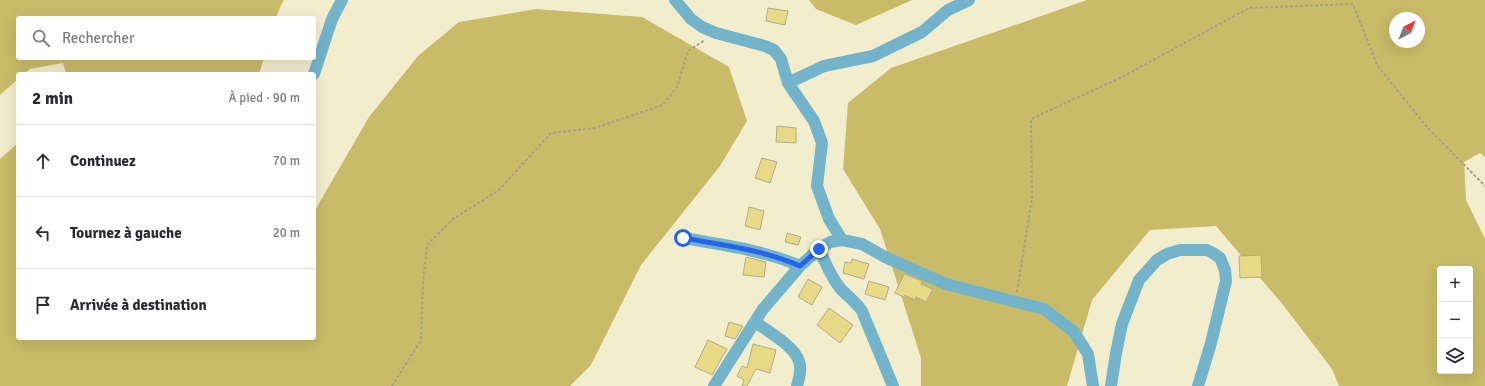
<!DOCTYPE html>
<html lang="fr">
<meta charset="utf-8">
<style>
:root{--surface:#fff;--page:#f2f2f3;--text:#2b2b33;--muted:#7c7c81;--line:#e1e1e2}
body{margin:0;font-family:Signika,sans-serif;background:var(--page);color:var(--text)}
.controls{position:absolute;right:12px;bottom:12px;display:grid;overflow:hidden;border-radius:4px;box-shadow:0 4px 16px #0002}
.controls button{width:36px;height:36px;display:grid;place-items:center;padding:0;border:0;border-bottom:1px solid var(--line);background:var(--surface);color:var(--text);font:20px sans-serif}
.compass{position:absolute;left:1389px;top:12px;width:36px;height:36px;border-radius:50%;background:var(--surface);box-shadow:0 4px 16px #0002;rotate:42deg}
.stop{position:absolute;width:12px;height:12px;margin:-9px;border:3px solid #2563eb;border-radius:50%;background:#fff}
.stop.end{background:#2563eb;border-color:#fff;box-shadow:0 1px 4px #0008}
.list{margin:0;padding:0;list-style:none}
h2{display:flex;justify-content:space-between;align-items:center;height:52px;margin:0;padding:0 16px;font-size:17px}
h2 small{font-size:13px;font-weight:400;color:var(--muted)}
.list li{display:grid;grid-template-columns:26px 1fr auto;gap:12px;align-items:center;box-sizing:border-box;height:72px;padding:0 16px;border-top:1px solid var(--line)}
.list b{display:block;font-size:15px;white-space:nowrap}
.list em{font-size:13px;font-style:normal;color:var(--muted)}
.icon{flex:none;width:22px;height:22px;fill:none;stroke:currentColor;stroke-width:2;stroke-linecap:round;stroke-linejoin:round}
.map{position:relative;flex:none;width:1485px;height:386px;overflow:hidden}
.search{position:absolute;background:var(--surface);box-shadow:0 4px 16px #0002;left:16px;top:16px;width:300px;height:44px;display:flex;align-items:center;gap:10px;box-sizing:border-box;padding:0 14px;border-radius:4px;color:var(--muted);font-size:15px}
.panel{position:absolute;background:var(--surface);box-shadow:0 4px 16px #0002;left:16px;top:72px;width:300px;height:268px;border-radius:4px}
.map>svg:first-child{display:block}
.forest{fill:#c9bb68;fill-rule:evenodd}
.building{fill:#e8d986;stroke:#b0ab8c}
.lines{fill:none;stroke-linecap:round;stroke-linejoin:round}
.path{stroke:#a5a189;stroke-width:2;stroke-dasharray:3 2;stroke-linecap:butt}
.minor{stroke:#73b4cb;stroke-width:12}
.route{stroke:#2563eb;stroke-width:5}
</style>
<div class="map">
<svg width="1485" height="386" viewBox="0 0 1485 386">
<rect width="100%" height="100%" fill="#f2edcd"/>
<path class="forest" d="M0,0h284l-3,5 -5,13h-258v40h246l-5,16h-193l-3,-11 -33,6 -6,5h-6v5l-18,16z
M809,0h103l-56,25 -40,-16z
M1087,0h398v157l-5,-4 -16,9 2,38 19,39v147h-146l-7,-17 -48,-63 -68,-80 -66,4 -58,70 -25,86h-146v-28l-41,-129 -37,-60 5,-66 43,-35zM1395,18h24v24h-24zM1440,269h30v102h-30z
M536,9l106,8 87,50 18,54 -27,45 -79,99 -50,100 -21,21h-570v-227l18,-16v195h296v-126l55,-95 49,-61 41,-34z"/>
<path class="building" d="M768,8l20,3 -3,14 -19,-4z
M777,126l19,2v15l-20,-1z
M762,158l15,4 -7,21 -15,-5z
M749,207l15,4 -4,19 -15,-4z
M787,233l14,4 -3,8 -13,-3z
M1261,255l1,22 -22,1 -1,-22z
M746,257l20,5 -2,15 -21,-2z
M852,259l17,5 -5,15 -21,-6 2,-11 6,1z
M904,274l18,7 -1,3 12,5 -7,13 -10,-5 -1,3 -10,-5 -1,2 -9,-4z
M808,279l14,8 -10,18 -14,-8z
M869,281l20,6 -4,13 -20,-6z
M829,308l24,17 -13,18 -23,-18z
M729,322l14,4 -8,13 -10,-3z
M708,340l19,9 -15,26 -17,-8z
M753,344l23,6 -6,23 -14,-4 -9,17h-5l2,-6 -7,-4 5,-10 5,2z"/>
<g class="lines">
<path class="path" d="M1017,292l15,-94 -1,-79 91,-42 127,-69 104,-4 24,61 49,61 59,60
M392,386l29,-46 2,-57 4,-38 26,-26 46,-29 52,-57 44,-5 68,-23 14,-18 11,-36 17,-11"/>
<path class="minor" d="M675,0l16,19 11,8 14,6 49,13 9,4 7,9 7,24 26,38 8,22 -5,43 12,33 13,21
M314,74l18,-55 10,-19
M788,83l36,-17 49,-10 49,-24 26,-22 21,-10
M683,238c40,7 80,12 117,28
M819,249c6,13 12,28 21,39 7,8 16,14 22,23l31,75
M755,322c13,9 39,24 44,39 3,8 0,18 -2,25
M714,386l49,-77 37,-43 19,-17 11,-7 12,-2 20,4 23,13 61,27 98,25 30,23 14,22 5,32
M1111,386l5,-33 6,-29 17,-44 18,-20 10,-6 13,-4h27l6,3 7,5 5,12 1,11 -15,62 -13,43"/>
</g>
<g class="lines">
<path class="route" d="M683,238c40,7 80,12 117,28l19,-17"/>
</g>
</svg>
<div class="controls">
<button>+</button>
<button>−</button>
<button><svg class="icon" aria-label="layers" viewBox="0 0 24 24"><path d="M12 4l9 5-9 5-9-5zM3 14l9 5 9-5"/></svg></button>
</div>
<svg class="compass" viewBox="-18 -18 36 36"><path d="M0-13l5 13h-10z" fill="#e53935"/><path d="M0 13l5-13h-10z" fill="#7c7c81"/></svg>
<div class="stop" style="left:683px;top:238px"></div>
<div class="stop end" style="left:819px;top:249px"></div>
<div class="search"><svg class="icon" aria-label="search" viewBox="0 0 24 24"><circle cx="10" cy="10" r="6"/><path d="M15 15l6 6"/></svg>Rechercher</div>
<section class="panel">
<h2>2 min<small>À pied · 90 m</small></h2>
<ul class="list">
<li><svg class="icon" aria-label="ahead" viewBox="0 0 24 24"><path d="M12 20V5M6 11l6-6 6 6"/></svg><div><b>Continuez</b></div><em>70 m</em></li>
<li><svg class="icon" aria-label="left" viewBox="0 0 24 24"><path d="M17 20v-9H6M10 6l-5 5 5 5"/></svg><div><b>Tournez à gauche</b></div><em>20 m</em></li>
<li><svg class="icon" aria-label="arrive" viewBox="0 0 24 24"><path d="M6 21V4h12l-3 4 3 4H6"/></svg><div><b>Arrivée à destination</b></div></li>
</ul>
</section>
</div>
